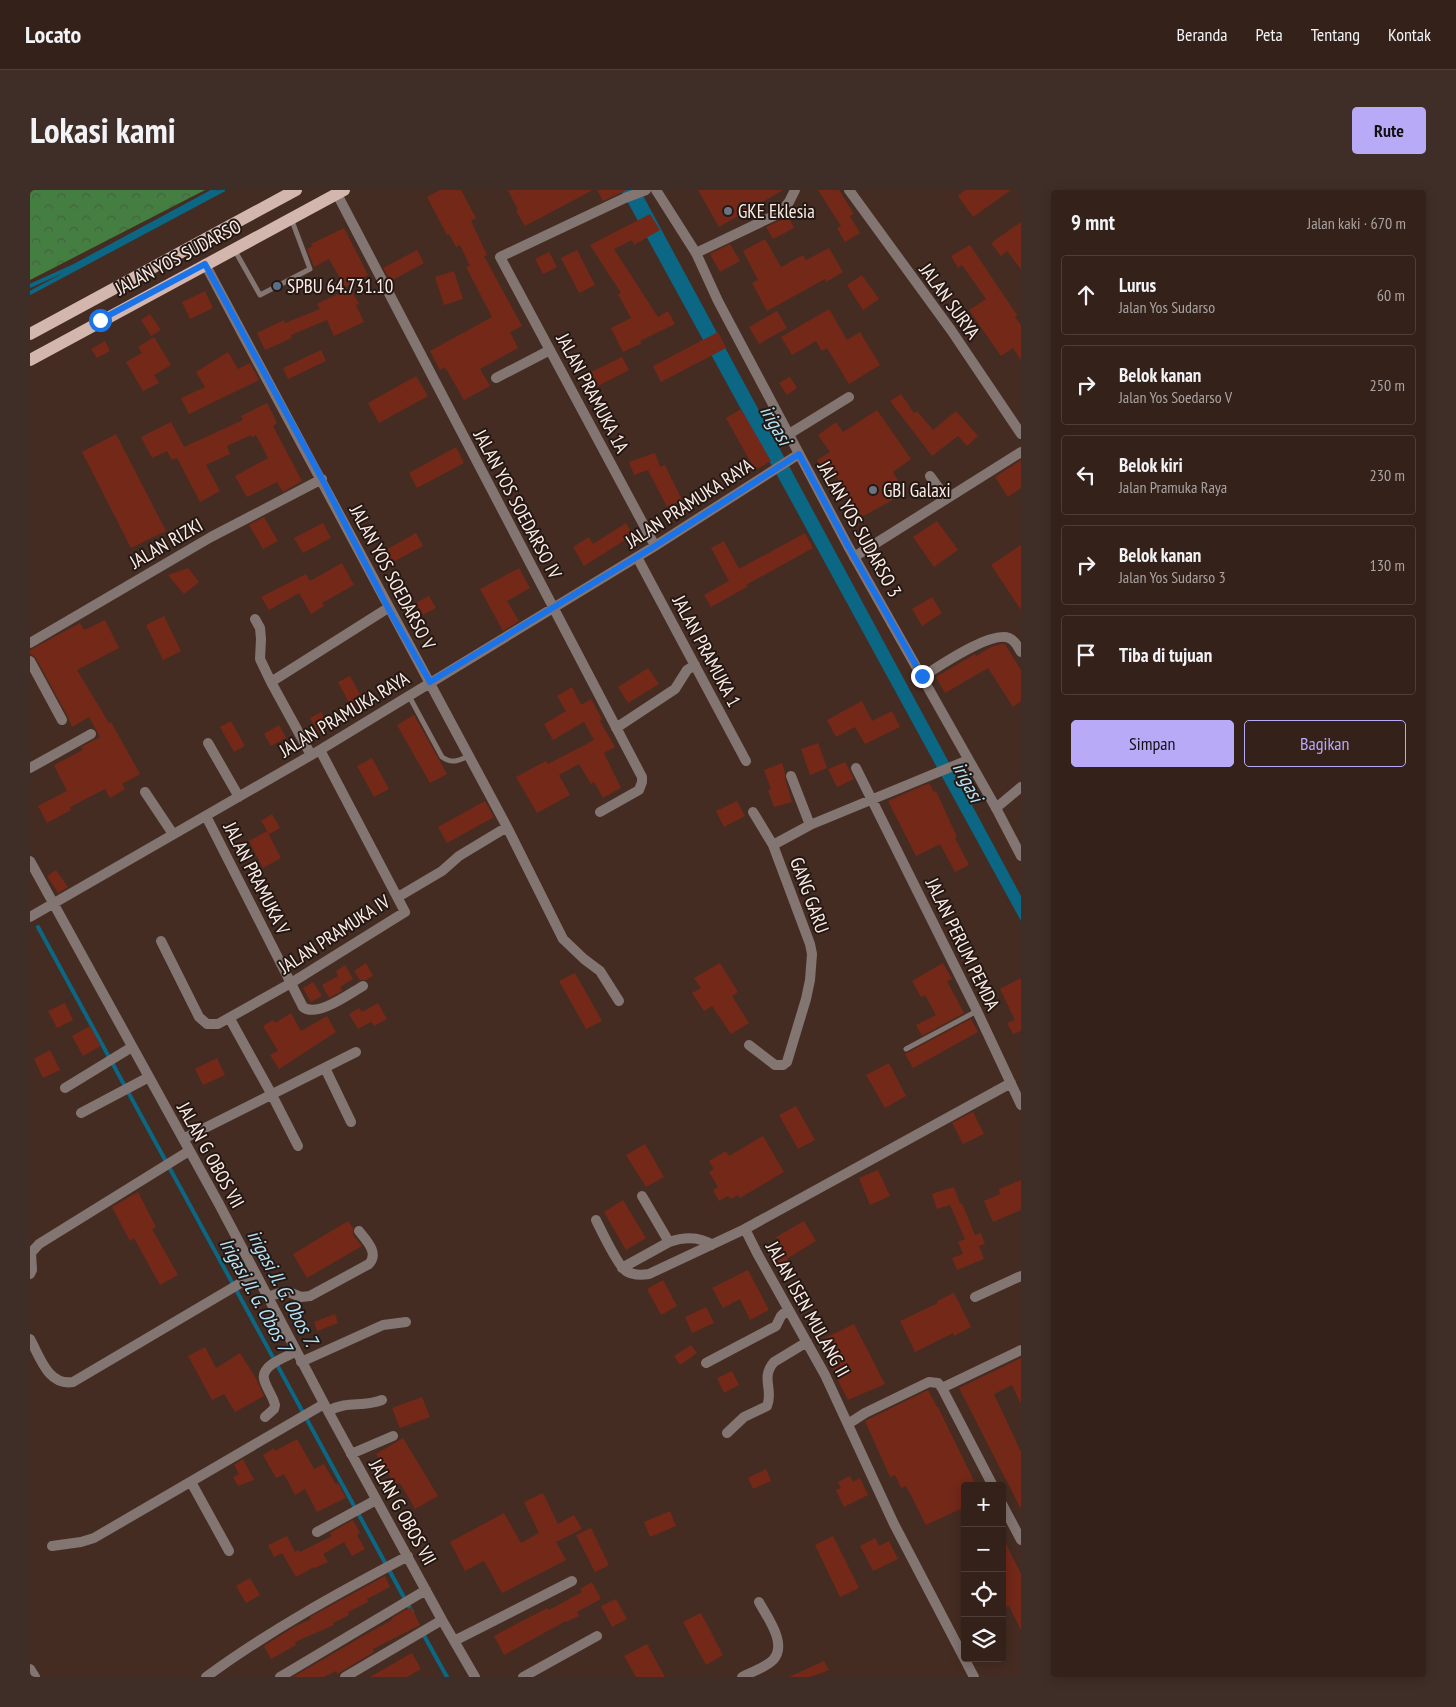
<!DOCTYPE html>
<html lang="id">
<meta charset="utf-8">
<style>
:root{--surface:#34211a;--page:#3f2e27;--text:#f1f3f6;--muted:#a9a3a2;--line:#4e3e39;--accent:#b9aaf7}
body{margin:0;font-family:"PT Sans Narrow",sans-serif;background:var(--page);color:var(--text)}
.controls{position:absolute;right:15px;bottom:15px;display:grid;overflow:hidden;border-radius:5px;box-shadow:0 2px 12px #0003}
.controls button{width:45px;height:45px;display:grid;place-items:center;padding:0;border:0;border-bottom:1px solid var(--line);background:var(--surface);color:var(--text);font:25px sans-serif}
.stop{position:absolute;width:15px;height:15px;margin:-11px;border:4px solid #1a73e8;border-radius:50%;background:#fff}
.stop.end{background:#1a73e8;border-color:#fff;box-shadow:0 1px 5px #0008}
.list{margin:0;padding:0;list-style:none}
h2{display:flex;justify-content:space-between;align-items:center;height:65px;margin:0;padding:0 20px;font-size:21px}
h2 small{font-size:16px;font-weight:400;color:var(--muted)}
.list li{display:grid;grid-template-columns:32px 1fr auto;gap:15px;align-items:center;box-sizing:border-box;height:80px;margin:0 10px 10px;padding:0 10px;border:1px solid var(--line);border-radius:5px}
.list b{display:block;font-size:19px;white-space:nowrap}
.list p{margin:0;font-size:16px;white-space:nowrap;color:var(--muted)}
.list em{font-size:16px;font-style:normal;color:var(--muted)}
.actions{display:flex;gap:10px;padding:15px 20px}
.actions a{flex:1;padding:11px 0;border:1px solid var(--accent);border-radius:5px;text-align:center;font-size:18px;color:var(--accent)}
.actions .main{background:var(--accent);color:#111}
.icon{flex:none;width:28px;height:28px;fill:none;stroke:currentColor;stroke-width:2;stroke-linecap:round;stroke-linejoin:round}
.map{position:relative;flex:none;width:991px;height:1487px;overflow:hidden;border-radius:5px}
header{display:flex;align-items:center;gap:30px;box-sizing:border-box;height:70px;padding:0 25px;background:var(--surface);border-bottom:1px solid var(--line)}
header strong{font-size:24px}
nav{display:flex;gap:28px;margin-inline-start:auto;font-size:18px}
.intro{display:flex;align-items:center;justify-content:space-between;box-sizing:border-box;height:120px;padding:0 30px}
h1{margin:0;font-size:35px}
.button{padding:12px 22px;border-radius:5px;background:var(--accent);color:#111;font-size:18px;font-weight:700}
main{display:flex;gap:30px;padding:0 30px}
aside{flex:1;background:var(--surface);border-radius:5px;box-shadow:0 2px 12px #0003}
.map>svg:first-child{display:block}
.forest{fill:url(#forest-crowns)}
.water{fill:#0b6783}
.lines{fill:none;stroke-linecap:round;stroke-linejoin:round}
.stream{stroke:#0b6783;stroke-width:4}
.building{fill:#742818}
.service{stroke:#837571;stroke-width:5}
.minor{stroke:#837571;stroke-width:10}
.tertiary{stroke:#837571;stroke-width:10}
.primary{stroke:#d3b6ae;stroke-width:12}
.route{stroke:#1a73e8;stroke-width:6}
.worship-dot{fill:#6b7280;stroke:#231813;stroke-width:2}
.service-dot{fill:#5c6f8a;stroke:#231813;stroke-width:2}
.labels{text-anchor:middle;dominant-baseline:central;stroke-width:4;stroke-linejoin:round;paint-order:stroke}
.poi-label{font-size:19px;fill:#fdece6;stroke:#231813;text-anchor:start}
.street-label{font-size:19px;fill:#fdece6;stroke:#231813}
.water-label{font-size:20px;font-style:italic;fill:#b4e3f8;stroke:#231813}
</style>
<header>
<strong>Locato</strong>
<nav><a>Beranda</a><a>Peta</a><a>Tentang</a><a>Kontak</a></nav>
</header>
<div class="intro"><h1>Lokasi kami</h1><a class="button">Rute</a></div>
<main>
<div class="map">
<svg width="991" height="1487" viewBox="0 0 991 1487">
<defs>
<pattern id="forest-crowns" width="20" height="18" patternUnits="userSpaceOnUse" patternTransform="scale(1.25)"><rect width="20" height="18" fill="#447e41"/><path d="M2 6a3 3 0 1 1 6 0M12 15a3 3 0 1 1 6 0" fill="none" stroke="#486243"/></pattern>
</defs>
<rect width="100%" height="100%" fill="#452c22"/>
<path class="forest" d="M0,0h175l-175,90z"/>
<path class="water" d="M591,0h19l381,706v25z"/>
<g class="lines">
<path class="stream" d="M0,96l44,-20 141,-76
M0,103l193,-103
M8,737l374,685
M392,1442l25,45"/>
</g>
<path class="building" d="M410,0h21l15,28 -5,3 16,34 -3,1 38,70 -12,6 8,16 -38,21 10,17 -26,14 -19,-33 -5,3 -10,-19 62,-34 -26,-50 4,-1 -10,-21 -4,2 -7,-13 -2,1 -20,-38z
M478,0h85l-68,36 -9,-15 2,-1z
M567,0h30l-24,11z
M668,0h85l-64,37z
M788,0h21l15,24 -4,2 10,17 -15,9 -8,-14 4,-2z
M935,0h46l-38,27 -15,-21z
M620,24l10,16 -26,15 -2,-5 -18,9 44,68 10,-6 7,13 -35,17 2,2 -19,9 -12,-24 20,-10 -13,-24 3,-1 -31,-48z
M758,25l6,13 -21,11 -7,-12 17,-8z
M991,32v47l-14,-18 -6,5 -10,-13z
M314,38l24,47 -23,12 -16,-28 -15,8 -7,-18 6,-3 -2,-2z
M735,49l16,28 22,-12 3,5 23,-12 14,24 -17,10 -1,-3 -58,32 -15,-28 6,-3 -15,-29z
M700,54l10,17 -20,11 -10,-18z
M940,55l47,70 -2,2 6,8v35l-8,-12 -12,8 -32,-46 17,-11 -24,-34 -4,3 -7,-12z
M387,60l7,13 -33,18 -8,-13z
M547,60l18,35 -16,8 -18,-35z
M519,62l8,15 -14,7 -8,-15z
M424,81l9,28 -19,6 -9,-28z
M832,85l17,24 -16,11 -16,-25z
M320,98l9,16 -3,1 8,17 -30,14 -7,-16 -36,15 1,3 -27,12 -8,-17 27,-13 1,3 35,-14 -3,-5z
M175,101l8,17 -23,11 -8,-17z
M799,119l18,31 13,-8 20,33 -31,19 -22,-36 -5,3 -6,-10 -24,14 -11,-18z
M747,121l10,17 -28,16 -10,-17z
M120,124l11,16 -10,6 -10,-16z
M688,142l8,16 -65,34 -8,-16z
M124,147l17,28 -17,10 5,8 -16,8 -17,-29 16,-9 -4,-6z
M75,151l5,10 -13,7 -6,-9z
M291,160l5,11 -38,18 -5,-11z
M198,162l10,17 12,-6 9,17 -70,34 -8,-16 24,-11 -9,-15z
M592,167l7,13 -31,16 -7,-14z
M386,186l12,20 -49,27 -11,-20z
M760,187l7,11 -10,7 -8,-12z
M871,204l13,19 3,-2 16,19 23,-19 22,25 -11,10 -9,-10 -26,20 -42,-55z
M237,213l10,20 -4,3 29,55 -19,11 -6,-10 -30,15 -12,-21 33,-18 -12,-23 -4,2 -1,-2 -24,11 3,8 -24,11 14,26 -20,11 -23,-44 -5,2 -5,-9 -15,7 -11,-21 30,-15 13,25 59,-27 -2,-4z
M711,219l30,52 -16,9 -29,-52z
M847,220l34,49 -18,13 12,21 -45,25 -24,-42 -7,4 -12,-20 13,-8 -12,-17 18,-13 7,10z
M86,244l50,97 -35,17 -49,-96z
M426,257l8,16 -47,25 -8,-15z
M625,263l5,14 5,-2 17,35 -15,7 -19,-37 -14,5 -5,-13z
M991,270v28l-13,9 -13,-20z
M234,327l14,24 -15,8 -14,-24z
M907,331l21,29 -24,17 -21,-30z
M293,333l8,15 -28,15 -9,-15z
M596,333l7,12 -49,31 -11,-19 16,-10 4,7z
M386,343l7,13 -34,18 -7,-12z
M775,343l8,15 -67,37 1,2 -36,20 -7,-12 25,-14 -18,-33 13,-7 15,28z
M991,355v65l-30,-45z
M312,373l12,22 -32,18 2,3 -13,8 -12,-21 -30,17 -8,-13 45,-23 4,7z
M158,378l11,14 -15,12 -16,-19z
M489,378l11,20 -23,13 12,20 -16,10 -23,-42z
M399,406l7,12 -13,7 -7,-12z
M902,407l10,16 -20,13 -10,-17z
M134,426l17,35 -18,9 -17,-35z
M75,430l14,28 -42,22 32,53 2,-1 29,52 -18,10 3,5 -15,9 -5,-9 -35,18 1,3 -24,13 -9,-17 29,-15 -13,-26 29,-15 -2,-3 19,-10 -11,-20 -17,10 -4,-10 -32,-59 -6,-4v-4l50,-27 4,7z
M971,454h4l16,26v31l-8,6 -25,-39 -43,25 -9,-16 39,-23 1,2 15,-9z
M618,478l11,16 -31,19 -10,-16z
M320,486l15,27 -12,7 -15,-28z
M542,497l9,18 10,-6 11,20 -2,2 15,26 -11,6 17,35 -18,10 -9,-16 -3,2 -12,-20 -20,11 11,20 -33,18 -21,-36 30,-16 2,3 46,-24 -10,-18 -31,18 -9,-16 22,-13 -9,-15z
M832,511l10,20 20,-10 8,16 -35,17 -10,-17 -19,10 -9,-17z
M291,522l8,15 -10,6 -9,-15z
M384,525l33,59 -17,9 -33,-58z
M201,531l14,25 -11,6 -14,-25z
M249,535l7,13 -15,8 -7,-12z
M788,553l9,25 -17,7 -9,-26z
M342,568l17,31 -15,8 -17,-31z
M815,572l9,17 -17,8 -9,-18z
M752,573l3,10v5l7,24 -18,5 -6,-17 3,-1 -7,-19z
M899,593l5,9 2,-1 6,13 15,33 -2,1 14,27 -14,7 -15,-28 -24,12 -28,-55z
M455,611l9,16 -47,26 -9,-16z
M707,611l8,15 -21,11 -8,-16z
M242,624l8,14 -11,6 -8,-13z
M237,641l14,27 -18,10 -14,-27z
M26,680l12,17 -10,6 -11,-17z
M336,773l7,13 -7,4h-6l-6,-9z
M690,773l18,29 -6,4 17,27 -18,11 -19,-28 -8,5 -12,-18 9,-5 -7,-10z
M913,773l9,16 -5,2 17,32 -42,23 -6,-11 20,-10 -11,-20 -4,2 -9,-16z
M315,775l8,14 -13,8 2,4 -13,7 -7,-13 16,-9 -2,-5z
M545,783l27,48 -16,8 -27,-48z
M991,788v53l-8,3 -6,-11 8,-3 -15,-31z
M283,792l9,14 -11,6 -8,-14z
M35,813l8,17 -16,8 -9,-17z
M348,813l9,16 -13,7 -3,-4 -13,7 -9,-15 10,-6 3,4z
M261,823l10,18 26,-15 9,16 -57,37 -9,-14 8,-4 -15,-25 10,-6 2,3z
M941,829l7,13 -65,36 -8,-14z
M60,836l11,20 -18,10 -11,-20z
M20,860l10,20 -17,8 -9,-19z
M187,868l8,17 -22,10 -8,-16z
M859,873l17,33 -21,12 -19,-33z
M766,916l19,34 -17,9 -19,-34z
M943,922l11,22 -21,10 -11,-21z
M733,946l21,36 -44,26 -2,-3 -7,4 -3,-3 -9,5 -6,-11 5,-3 -9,-15 5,-3 -5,-8 17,-10 3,5z
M615,954l19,33 -18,10 -20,-32z
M848,980l12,26 -20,9 -11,-27z
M991,990v30l-28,12 -9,-21 16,-7 -1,-5z
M924,997l6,17 2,-1 13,32 6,-2 4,11 -6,2 5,13 -27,11 -5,-12 11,-4 -5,-12 7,-3 -15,-34 -13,4 -5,-15z
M108,1002l18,35 -4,2 26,46 -18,10 -26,-47 -4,3 -18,-34z
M593,1010l23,38 -20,12 -22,-38z
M318,1031l5,7v7l9,11 -55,32 -14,-24z
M774,1031l12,20 -28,17 -12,-21z
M756,1066l6,11 -10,5 -5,-12z
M718,1080l21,40 -19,10 -10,-21 -17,9 -11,-20z
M633,1090l14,26 -16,9 -14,-26z
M924,1103l17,34 -17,9 -1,-3 -38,19 -15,-31 38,-18 -1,-2z
M676,1117l8,16 -22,10 -7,-16z
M305,1124l3,9 -21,8 -3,-9z
M824,1134l31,60 -37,16 -16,-31 6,-3 -13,-28z
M661,1155l6,8 -17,12 -6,-9z
M175,1157l11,21 24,-15 17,27 7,16 -29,16 -11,-18 -12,6 -24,-44z
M991,1168v46l-9,-19 -18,9 27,58v57l-62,-121z
M702,1181l7,14 -15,8 -7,-15z
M898,1200l9,17h1l37,76 -10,3v21l-39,18 -20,-39 -5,2 -6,-13 -5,2 -25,-56z
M392,1207l8,20 -30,11 -8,-20z
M373,1248l35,58 -23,13 -15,-26 -4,3 -20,-32z
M267,1249l17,30 10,-5 12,21 2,-2 8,15 -29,14 -12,-23 -10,6 -11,-21 -8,4 -13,-23 11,-7 1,3z
M213,1269l11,21 -16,6 -5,-9 6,-3 -5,-9z
M736,1279l5,12 -18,8 -5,-11z
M820,1286l3,6 7,-4 8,17 -24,12 -8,-17 5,-2 -3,-6z
M513,1303l15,31 16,-9 8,14 -26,13 10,18 -64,33 -18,-32 -19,10 -15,-29 54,-29 17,30 18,-10 -15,-31z
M640,1321l6,15 -26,11 -6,-15z
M323,1330l7,13 -3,2 8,14 -13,7 -8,-14 -21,12 5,8 -13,6 -1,-1 -18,10 -14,-24 -8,4 -6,-12 19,-9 8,16 3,-2 2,2 32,-16 -2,-3z
M561,1338l18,37 -14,7 -19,-37z
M803,1346l26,52 -19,9 -25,-52z
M972,1346l19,38v56l-12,-24 -2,1 -5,-9z
M845,1348l4,8 10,-5 9,18 -25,12 -13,-25z
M355,1386l5,11 -23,12 1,3 -20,10 1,3 -16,8 1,2 -39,17 1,3 -25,14 -7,-13 30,-19 17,-8 -1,-2z
M220,1388l10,17 -14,8 -10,-17z
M562,1392l9,17 -24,13 2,4 -13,6v-1l-62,34 -10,-19 53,-28 2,2 33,-18 -2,-3z
M586,1409l11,20 -15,8 -11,-21z
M381,1417l9,18 -47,24 1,3 -37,22 -1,-3 -12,6h-31l77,-45 22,-12v-2z
M671,1423l22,42 -17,10 -23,-43z
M617,1454l18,33h-29l-12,-21z
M382,1463l9,16 -14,8h-37z
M794,1471l5,9 -19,7h-21z"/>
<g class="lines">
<path class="service" d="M204,59l26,46 50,-26 -19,-51
M379,506l33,61c10,7 16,4 27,-1
M876,859l71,-38"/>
<path class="minor" d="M616,0l-21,8 -125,59 155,289
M819,0l102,140 70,104
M307,4l305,583v5l-3,8 -39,22
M666,63l84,-40 9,-11 6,-12
M175,74l302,563 56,112 21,20 16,12 19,30
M466,188l54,-28
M759,244l60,-37
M900,286l16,22
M607,367l109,204
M824,367l167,-105
M225,429l5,9 1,11 -1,20 11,23
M0,453l181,-106 111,-58
M0,471l32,59
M892,487c16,-10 69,-47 87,-39 6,2 9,9 12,14
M586,538l59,-39 12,-19 8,-5
M178,553l31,54
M281,565l-40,-73 117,-74
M0,578l61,-34
M826,578l121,243 44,94
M761,586l19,49
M115,602l28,42
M966,618l25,-21
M723,622l20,33
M176,626l97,191c14,11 46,-13 60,-21
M0,671l189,343 109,207 114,209 33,57
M368,707l44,-26 17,-15 48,-29
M0,727l290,-167 335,-204 144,-92
M131,751l38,76 8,7h11l73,-41 114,-71 -85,-162
M200,829l42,76 26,51
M719,855l26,20h8l4,-3 19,-63 4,-19 2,-26 -2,-10 -37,-99 37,-20 158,-65
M295,878l26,54
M35,898l67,-41
M51,923l68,-36
M153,949l173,-87
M612,1006l27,46c15,-5 30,-6 43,3
M566,1030c5,10 22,46 30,51 6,4 16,4 23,3l96,-45
M592,1078l47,-26
M0,1084l2,-4 -1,-17 8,-9 150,-93
M237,1107l19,-6 15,6 9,-1 59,-32c10,-11 -2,-23 -10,-33
M945,1107l46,-21
M0,1149c10,18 18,47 43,43l183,-108
M271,1172l82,-37 23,-3
M676,1173l70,-37 5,-10 7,-7
M298,1221c21,-11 33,-3 54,-11
M235,1227l9,-8 1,-4c-2,-9 -9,-17 -11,-26 -3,-14 22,-22 31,-27
M818,1234l17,-11 64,-31 9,1 4,5
M697,1243l17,-16 23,-11c7,-16 -7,-28 7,-44l33,-20
M321,1264l42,-18
M161,1292l38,69
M963,1296l-51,-98 79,-38
M972,1314l19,36
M287,1342l59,-32
M22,1356l29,-4 13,-4 230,-134
M424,1451l118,-60
M0,1479l5,8
M176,1487c64,-47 132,-84 202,-121
M250,1487l146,-87
M315,1487l97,-57
M493,1487l74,-41
M712,1487c9,-5 23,-9 31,-17 15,-16 -6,-43 -14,-58
M944,1487l-80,-153 -69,-149 -68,-122 -12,-24 266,-146"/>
<path class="tertiary" d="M626,0l40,63 22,48 130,245 148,262 25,48"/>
<path class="primary" d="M0,144l266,-144
M0,170l314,-170"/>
</g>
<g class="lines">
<path class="route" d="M70,130l105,-56 117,215 66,129 42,74 225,-136 144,-92 49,92 74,130"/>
</g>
<g class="worship-dot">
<circle cx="698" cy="21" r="5"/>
<circle cx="843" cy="300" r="5"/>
</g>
<circle class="service-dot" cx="247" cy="96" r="5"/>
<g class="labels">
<g class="poi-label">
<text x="708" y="21">GKE Eklesia</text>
<text x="257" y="96">SPBU 64.731.10</text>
<text x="853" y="300">GBI Galaxi</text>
</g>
<g class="street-label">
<text transform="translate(148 67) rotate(-28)">JALAN YOS SUDARSO</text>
<text transform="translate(920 111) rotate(54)">JALAN SURYA</text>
<text transform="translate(563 203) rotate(62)">JALAN PRAMUKA 1A</text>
<text transform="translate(659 313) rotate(-33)">JALAN PRAMUKA RAYA</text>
<text transform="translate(488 314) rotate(62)">JALAN YOS SOEDARSO IV</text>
<text transform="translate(830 339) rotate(61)">JALAN YOS SUDARSO 3</text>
<text transform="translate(136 353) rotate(-30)">JALAN RIZKI</text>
<text transform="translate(363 387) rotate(62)">JALAN YOS SOEDARSO V</text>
<text transform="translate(677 461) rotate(62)">JALAN PRAMUKA 1</text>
<text transform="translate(314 524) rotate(-31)">JALAN PRAMUKA RAYA</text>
<text transform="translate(227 688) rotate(63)">JALAN PRAMUKA V</text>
<text transform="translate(780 705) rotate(70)">GANG GARU</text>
<text transform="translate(304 744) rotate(-33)">JALAN PRAMUKA IV</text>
<text transform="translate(933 754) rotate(64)">JALAN PERUM PEMDA</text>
<text transform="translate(181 965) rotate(61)">JALAN G OBOS VII</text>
<text transform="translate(778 1119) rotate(61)">JALAN ISEN MULANG II</text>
<text transform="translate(373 1322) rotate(61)">JALAN G OBOS VII</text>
</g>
<g class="water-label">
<text transform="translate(746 235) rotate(60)">irigasi</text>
<text transform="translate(938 592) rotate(62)">irigasi</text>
<text transform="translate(253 1098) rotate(62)">irigasi Jl. G. Obos 7.</text>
<text transform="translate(226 1105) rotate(61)">Irigasi Jl. G. Obos 7</text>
</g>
</g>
</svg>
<div class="controls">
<button>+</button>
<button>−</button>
<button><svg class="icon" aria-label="locate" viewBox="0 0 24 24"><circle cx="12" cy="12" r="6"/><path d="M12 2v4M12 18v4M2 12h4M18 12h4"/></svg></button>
<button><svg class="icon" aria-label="layers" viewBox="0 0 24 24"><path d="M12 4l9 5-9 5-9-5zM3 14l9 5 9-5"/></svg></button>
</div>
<div class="stop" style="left:70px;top:130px"></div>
<div class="stop end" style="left:892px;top:486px"></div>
</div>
<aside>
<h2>9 mnt<small>Jalan kaki · 670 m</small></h2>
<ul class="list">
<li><svg class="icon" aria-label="ahead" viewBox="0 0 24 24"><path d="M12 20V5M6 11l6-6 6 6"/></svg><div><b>Lurus</b><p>Jalan Yos Sudarso</p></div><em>60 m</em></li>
<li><svg class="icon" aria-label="right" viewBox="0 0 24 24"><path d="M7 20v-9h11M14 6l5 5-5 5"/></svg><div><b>Belok kanan</b><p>Jalan Yos Soedarso V</p></div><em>250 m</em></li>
<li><svg class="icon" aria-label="left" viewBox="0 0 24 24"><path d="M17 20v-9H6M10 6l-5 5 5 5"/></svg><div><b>Belok kiri</b><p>Jalan Pramuka Raya</p></div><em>230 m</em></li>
<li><svg class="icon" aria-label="right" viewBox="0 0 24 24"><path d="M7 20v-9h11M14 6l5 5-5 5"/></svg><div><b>Belok kanan</b><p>Jalan Yos Sudarso 3</p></div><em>130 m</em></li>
<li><svg class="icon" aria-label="arrive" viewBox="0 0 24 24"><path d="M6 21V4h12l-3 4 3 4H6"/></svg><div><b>Tiba di tujuan</b></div></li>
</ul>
<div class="actions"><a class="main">Simpan</a><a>Bagikan</a></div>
</aside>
</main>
